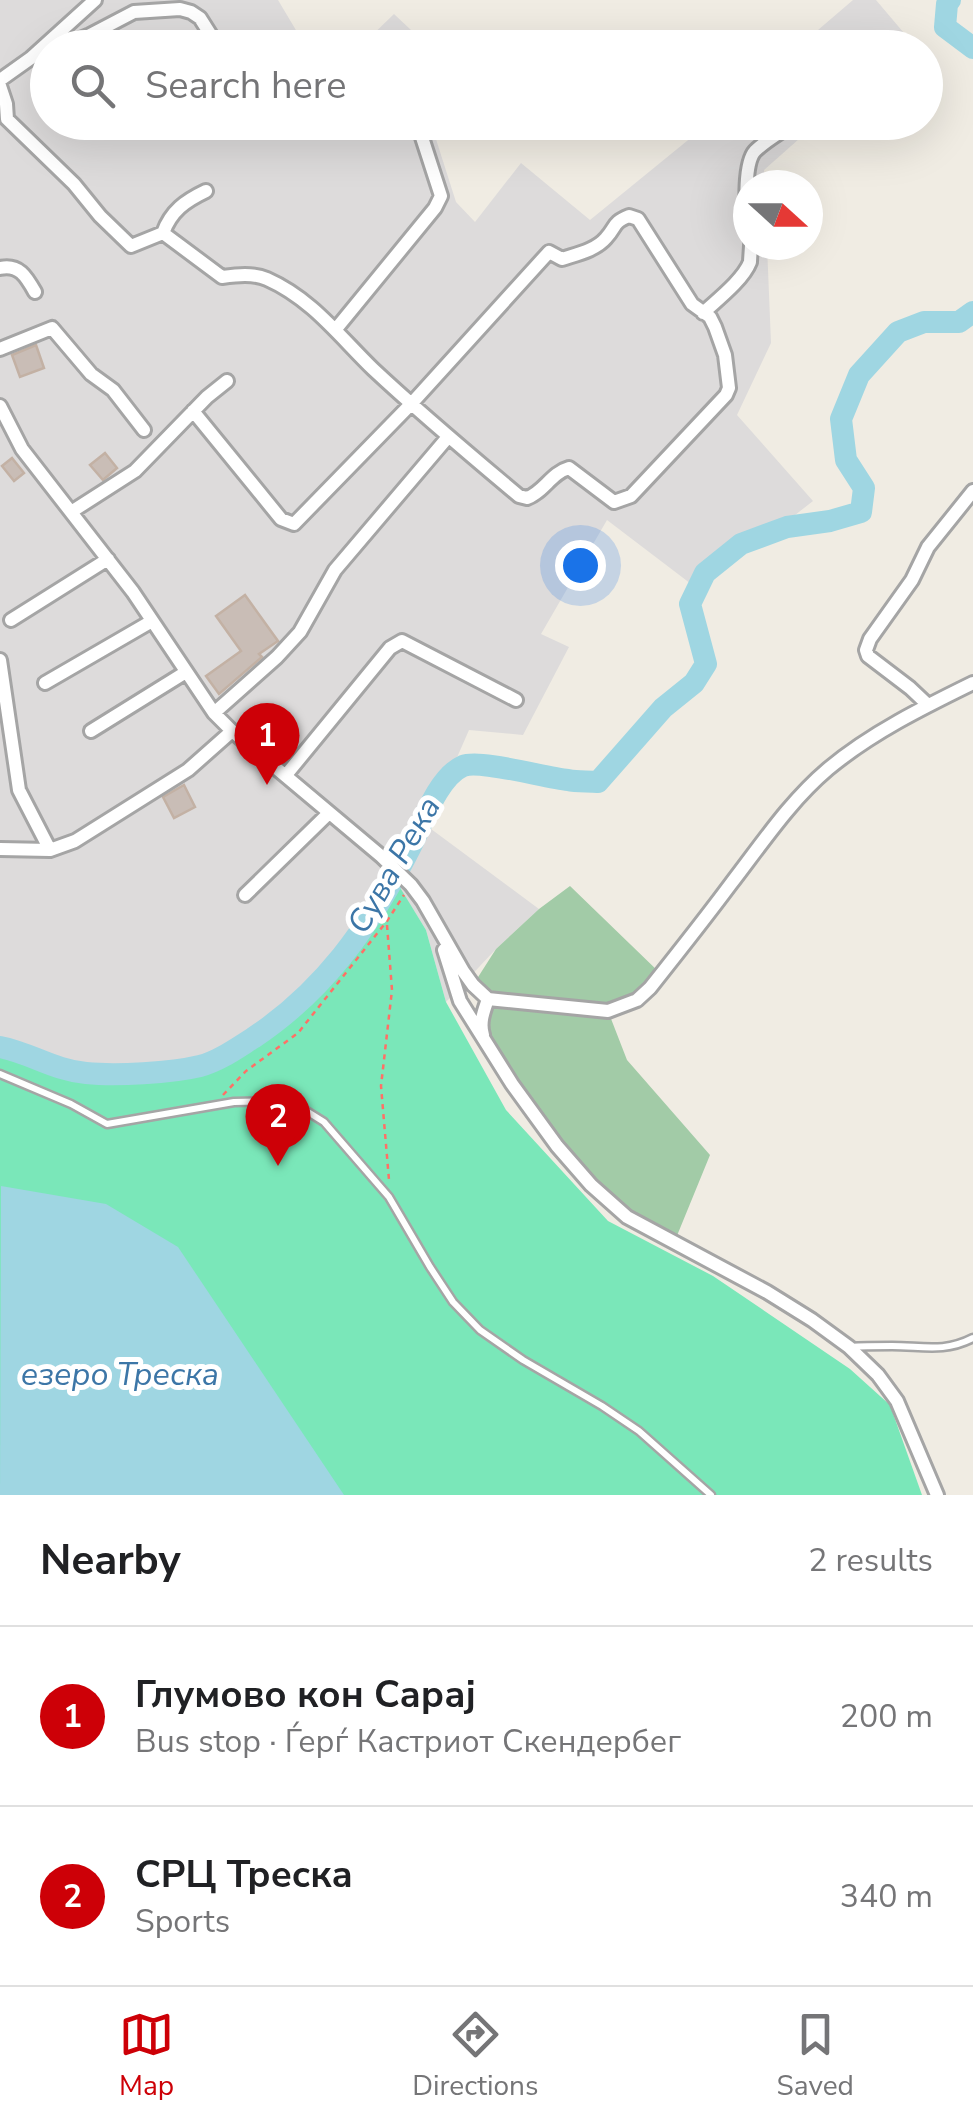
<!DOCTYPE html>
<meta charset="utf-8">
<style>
:root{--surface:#fff;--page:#f2f2f2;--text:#202124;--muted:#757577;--line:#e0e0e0;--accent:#cd0007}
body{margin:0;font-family:"Nunito Sans",sans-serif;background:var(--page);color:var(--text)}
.compass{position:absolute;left:733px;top:170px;width:90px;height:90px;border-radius:50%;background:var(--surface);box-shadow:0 10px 40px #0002;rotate:111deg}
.you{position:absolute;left:580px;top:565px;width:35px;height:35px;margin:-25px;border:8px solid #fff;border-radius:50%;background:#1a73e8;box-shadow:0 0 0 15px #1a73e833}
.badge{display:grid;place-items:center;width:65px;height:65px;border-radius:50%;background:var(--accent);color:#fff;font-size:32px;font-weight:700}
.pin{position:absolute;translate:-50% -82px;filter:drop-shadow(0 2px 5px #0008)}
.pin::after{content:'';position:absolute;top:52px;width:35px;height:30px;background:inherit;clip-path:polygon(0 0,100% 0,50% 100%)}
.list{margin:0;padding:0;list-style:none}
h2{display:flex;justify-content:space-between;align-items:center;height:130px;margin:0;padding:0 40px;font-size:42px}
h2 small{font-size:32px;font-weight:400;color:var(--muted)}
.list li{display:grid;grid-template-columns:65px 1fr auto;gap:30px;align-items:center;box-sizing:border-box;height:180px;padding:0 40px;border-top:2px solid var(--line)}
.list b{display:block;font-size:38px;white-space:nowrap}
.list p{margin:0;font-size:32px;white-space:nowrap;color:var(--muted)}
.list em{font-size:32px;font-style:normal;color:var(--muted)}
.icon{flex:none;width:55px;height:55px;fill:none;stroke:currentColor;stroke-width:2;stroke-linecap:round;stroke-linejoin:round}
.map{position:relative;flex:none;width:973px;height:1495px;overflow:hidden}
.search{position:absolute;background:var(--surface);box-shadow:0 10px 40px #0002;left:30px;right:30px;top:30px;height:110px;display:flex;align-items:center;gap:25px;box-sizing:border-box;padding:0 35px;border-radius:55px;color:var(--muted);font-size:38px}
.sheet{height:490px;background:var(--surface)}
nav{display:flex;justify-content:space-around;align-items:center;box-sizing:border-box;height:140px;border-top:2px solid var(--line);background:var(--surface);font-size:28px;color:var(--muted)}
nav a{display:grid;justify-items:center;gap:5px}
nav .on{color:var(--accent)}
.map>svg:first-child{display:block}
.residential{fill:#dddbdb}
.cemetery{fill:#a2cba7}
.pitch{fill:#7ae7b9}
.water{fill:#9fd6e2}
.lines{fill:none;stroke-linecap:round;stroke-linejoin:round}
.river{stroke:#9fd6e2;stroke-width:22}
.building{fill:#c9bdb6;stroke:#c3b1a4;stroke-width:2.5}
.service-casing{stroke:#a5a5a5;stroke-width:11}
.minor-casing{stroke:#a5a5a5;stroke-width:18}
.path{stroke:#ff7066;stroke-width:2.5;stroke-dasharray:5 5;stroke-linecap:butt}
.service{stroke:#fff;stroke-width:6}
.minor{stroke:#fff;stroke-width:12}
.labels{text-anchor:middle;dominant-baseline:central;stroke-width:10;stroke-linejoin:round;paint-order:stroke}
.water-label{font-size:32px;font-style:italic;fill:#3c76a7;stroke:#fff}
</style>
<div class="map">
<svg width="973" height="1495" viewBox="0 0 973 1495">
<rect width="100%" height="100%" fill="#f0ece3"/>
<path class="residential" d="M0,0h278l28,47 -258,1v74l393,1 -6,13 21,66 19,20 46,-59 69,57 119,-97h108l-53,47 1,15h-17v60h19l4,98 -34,72 76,86 -114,89 -92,-70 -66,114 28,13 -46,88 -54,-5 -42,96 112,83 -43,40 -50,53 -20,-72 -30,-48 -37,47 -71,80 -67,45 -80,25 -108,-21 -33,-9z
M853,0h23l33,39 -9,8 -103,1z
M394,14l35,33h-69z"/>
<path class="cemetery" d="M570,886l91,88 -11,14 -42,23 19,49 83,95 -36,88 -83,-58 -106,-144 3,-42 -15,-14 23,-36 43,-40z"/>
<path class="pitch" d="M396,881l30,49 20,72 60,108 102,111 105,55 137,93 40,36 32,90h-922v-446l33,9 108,21 80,-25 67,-45 71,-80z"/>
<path class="water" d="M1,1186l105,18 72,43 166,248h-344z"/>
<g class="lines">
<path class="river" d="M950,0l-3,4 -2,23 28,21
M0,1047c31,6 53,23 86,26 30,3 85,0 114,-7 19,-5 37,-18 53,-28 71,-47 115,-110 154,-184 14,-25 29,-76 56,-88 17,-7 83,12 105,14 9,2 20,1 30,2l65,-74 31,-25 12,-19 -16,-60 15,-31 36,-29 46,-17 43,-6 31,-9 3,-24 -18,-28 -5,-41 18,-44 39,-43 26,-10h35l14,-10"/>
</g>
<path class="building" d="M36,345l8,23 -24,9 -8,-22z
M105,453l12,15 -14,12 -13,-15z
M12,458l12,15 -10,8 -12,-15z
M245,595l33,46 -19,13 3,3 -43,37 -13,-18 35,-25 -25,-35z
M184,785l11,22 -21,11 -11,-21z"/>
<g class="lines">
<defs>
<path id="service" d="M0,1074l71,30 36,20 127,-22 37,-1 29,6 24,15 65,75 41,70 23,35 27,28 43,30 79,46 37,25 72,64
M850,1347c14,-1 28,-1 42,-1 30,0 52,7 81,-8"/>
<path id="minor" d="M58,48l32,-13 44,-23 46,-3 11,3 9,6 19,30
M877,48l1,-4
M0,80l31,-22 64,-58
M0,86l6,18 1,15 67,65 26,32 31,30 32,-13c8,-22 22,-32 43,-42
M320,128l6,-6
M748,222c-2,-16 -4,-59 7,-71 11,-11 28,-20 40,-29
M163,233l59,44c15,-2 31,-4 45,2 45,20 72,57 106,90 47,44 97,86 146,127l8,2c17,-6 24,-25 42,-30l45,34 17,-6 95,-101 3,-7 -4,-33 -10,-28 -5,-10 -18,-13 -54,-85 -9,-3c-17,7 -12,10 -23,22 -10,12 -29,16 -44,21l-13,-7 -137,151 -118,121 -13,-5 -88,-108
M0,268c19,-4 26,8 35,24
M703,313c14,-13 40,-33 47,-51 0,-2 1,-15 1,-17
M336,329l99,-121 6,-12 -24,-74
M0,349l52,-21 39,46 22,16 31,40
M0,406l22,43 111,143 81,121 18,18 149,125 30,29 12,16 40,70 10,14 15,14 120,12 29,-11 13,-12c27,-34 54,-68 80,-103 31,-40 59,-83 98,-116 43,-36 96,-62 145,-86
M71,512l64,-41 72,-74 20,-16
M11,620l97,-61
M0,660l19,130 31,60
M45,683l107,-62
M928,705l-18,-17 -42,-32 -2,-6 4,-11 42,-59 16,-33 45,-56
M214,713l63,-56 23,-25 35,-62 113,-133
M91,731l95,-59
M286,775l104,-127 12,-7 114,59
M0,849l50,1 25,-9 113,-71 44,-39
M245,895l84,-82
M444,950l16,51 52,83 45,62 34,39 36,32 140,75 45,28 37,27 29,28 19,26 40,94
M483,1035c-4,-13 1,-24 5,-36"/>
</defs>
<use href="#service" class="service-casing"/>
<use href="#minor" class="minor-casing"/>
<path class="path" d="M387,925l5,65 -11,96 8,94
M223,1095l23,-24 52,-38 89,-112 17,-26"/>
<use href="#service" class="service"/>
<use href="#minor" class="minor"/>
</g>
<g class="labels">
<g class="water-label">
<text transform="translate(394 865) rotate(-60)">Сува Река</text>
<text x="120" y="1374">езеро Треска</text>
</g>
</g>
</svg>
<svg class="compass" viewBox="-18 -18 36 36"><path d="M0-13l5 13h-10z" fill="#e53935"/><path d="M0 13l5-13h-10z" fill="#757577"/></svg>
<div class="you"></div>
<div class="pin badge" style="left:267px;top:785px">1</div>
<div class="pin badge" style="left:278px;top:1166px">2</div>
<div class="search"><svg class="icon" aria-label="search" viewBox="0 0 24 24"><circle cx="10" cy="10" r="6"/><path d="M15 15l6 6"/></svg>Search here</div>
</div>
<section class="sheet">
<h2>Nearby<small>2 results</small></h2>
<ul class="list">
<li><span class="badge">1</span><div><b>Глумово кон Сарај</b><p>Bus stop · Ѓерѓ Кастриот Скендербег</p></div><em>200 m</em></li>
<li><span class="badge">2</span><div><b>СРЦ Треска</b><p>Sports</p></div><em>340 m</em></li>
</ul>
</section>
<nav>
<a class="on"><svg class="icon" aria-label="map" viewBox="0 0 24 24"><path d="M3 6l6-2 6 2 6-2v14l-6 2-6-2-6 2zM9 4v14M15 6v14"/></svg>Map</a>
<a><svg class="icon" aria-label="directions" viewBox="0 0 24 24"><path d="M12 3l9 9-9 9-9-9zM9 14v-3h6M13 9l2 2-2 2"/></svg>Directions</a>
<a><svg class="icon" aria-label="saved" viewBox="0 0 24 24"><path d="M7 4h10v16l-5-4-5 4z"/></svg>Saved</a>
</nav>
